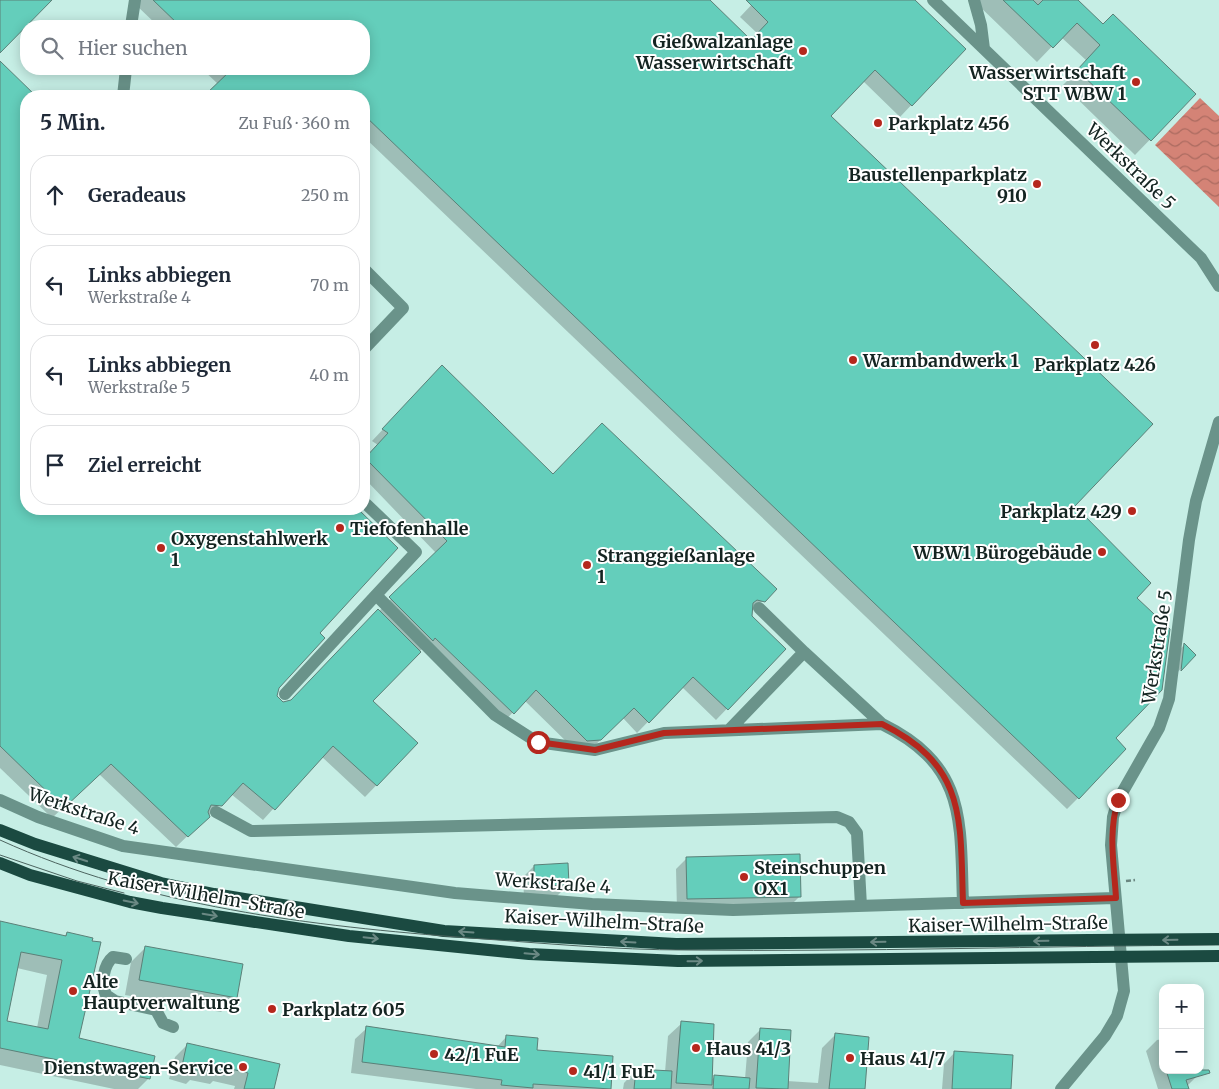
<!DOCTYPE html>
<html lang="de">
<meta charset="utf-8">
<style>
:root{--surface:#fff;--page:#f6f6f7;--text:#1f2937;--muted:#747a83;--line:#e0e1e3}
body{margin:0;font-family:Merriweather,serif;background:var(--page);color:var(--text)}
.controls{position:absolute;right:15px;bottom:15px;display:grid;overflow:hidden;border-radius:10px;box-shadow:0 2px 12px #0003}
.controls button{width:45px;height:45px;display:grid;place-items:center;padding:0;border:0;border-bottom:1px solid var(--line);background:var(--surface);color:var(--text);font:25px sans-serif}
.stop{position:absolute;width:15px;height:15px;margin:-11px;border:4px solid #b5271d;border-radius:50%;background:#fff}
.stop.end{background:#b5271d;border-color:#fff;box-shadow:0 1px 5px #0008}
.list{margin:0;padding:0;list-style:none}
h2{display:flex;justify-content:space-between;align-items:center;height:65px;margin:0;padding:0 20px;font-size:21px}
h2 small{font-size:16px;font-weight:400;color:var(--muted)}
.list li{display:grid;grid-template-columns:32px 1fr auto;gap:15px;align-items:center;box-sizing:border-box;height:80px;margin:0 10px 10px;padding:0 10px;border:1px solid var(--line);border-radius:20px}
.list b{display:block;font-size:19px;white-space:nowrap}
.list p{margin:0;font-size:16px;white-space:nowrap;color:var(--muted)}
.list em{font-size:16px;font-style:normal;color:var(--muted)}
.icon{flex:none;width:28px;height:28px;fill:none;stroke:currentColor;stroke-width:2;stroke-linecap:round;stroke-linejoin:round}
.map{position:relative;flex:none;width:1219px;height:1089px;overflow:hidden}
.search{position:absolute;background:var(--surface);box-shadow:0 2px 12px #0003;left:20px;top:20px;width:350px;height:55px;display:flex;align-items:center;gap:12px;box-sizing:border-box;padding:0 18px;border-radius:20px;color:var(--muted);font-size:19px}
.panel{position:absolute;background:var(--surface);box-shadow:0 2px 12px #0003;left:20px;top:90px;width:350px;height:425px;border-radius:20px}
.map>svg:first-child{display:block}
.water{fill:url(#water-waves)}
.shadow{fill:#0003;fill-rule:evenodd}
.building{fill:#64cebb;stroke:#5b8078;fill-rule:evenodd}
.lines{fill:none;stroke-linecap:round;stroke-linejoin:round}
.path{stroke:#6a8680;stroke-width:2.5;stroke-dasharray:5 2.5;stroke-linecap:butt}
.minor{stroke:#6a938a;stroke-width:12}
.major{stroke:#1b4a41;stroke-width:12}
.tram{stroke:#4c645f;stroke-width:1}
.major-bridge{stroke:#1b4a41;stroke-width:12}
.oneway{stroke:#6b8984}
.route{stroke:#b5271d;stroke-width:6}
.poi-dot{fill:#b5271d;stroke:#fff;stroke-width:2}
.labels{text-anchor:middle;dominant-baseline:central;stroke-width:4;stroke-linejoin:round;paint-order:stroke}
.poi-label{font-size:18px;font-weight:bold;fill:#142421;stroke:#fff;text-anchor:start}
.street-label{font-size:18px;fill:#142421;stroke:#fff}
</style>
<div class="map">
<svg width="1219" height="1089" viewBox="0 0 1219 1089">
<defs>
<pattern id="water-waves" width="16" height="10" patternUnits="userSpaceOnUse" patternTransform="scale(1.25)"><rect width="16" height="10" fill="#d48376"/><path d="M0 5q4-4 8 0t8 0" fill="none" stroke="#ab6b60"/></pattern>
</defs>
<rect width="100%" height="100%" fill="#c6eee5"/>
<path class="water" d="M1200,98l19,18v91l-64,-62z"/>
<path class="shadow" d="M141,0h567l43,41 7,-7 -18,-17 16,-17h157l51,49 -64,68 -37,-36 -34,35 244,390 62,92 -21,140 -36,60 -11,11 -703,-672v-41h-157l11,-12 -16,-15h162v-43h-206l-22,-21z
M976,0h101l26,25 91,69 -59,61 -72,-70 24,-24 -26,-24 -24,25 -62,-60z
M0,63l35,33h-9v413h330l40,39 -78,85 -40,55 -2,9 7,6 8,-2 145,-148 -72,-75v-17l14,-16 -6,-4 59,-63 122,98 222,113 -24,23 -1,4 34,33 -68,71 -34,-33 -45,46 -14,-15 -34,33h-13l-52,-51 -22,24 -79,-76 -52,53 45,43 -51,53 -44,-41 -58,64 -32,-26 -55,53 -77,-73 -47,44 -52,-50z
M1184,645l10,10 -23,24 3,-23z
M687,858l113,38 -11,11 -112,3 -1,-41z
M534,866l34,19 -11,11 -33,1 -1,-20z
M0,922l64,15 3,-4 10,106 72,39 -11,11h-24l-114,-24zM17,968l30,7 -10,53 -31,-6z
M146,947l90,50 -15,15 -96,-17 6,-33z
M682,1023l29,57 4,-3 30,2 3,-37 13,-13 26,52 31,2 4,-35 14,-14 28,55h-241l1,-6 12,-13 29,2 3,-36z
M367,1028l130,19 10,-11 28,15 77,7 -2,31h-134l-125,-16 4,-34z
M1163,1039v31h31l2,7 -9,9 1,3h-30l-12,-38 11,-11z
M188,1044l90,21 -5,24h-39l1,-3 -22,-5 -3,3 -20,-4 -4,4 -17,-5 6,-22z
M955,1052l55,37h-68l2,-25z"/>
<path class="building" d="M0,0h52l-52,53z
M153,0h557l41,40 17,-18 -22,-22h169l51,49 -54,57 -37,-36 -44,46 322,308 -78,82 76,77 -14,15 33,31 -8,61 -46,48 10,11 -47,50 -715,-684v-19h-160l28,-27h132v-43h-184z
M1003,0h30l5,5 5,-5h35l25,24 10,-10 83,80 -45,47 -74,-71 23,-25 -23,-22 -24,25z
M0,61l36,35h-10v413h332l40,39 -78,85 5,5 -46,50 -2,8 6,6 8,-2 87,-91 43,43 -48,49 45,42 -41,43 -44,-40 -58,64 -32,-27 -21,23 -11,-1 -3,7 2,5 -22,20 -77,-73 -47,44 -64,-62z
M442,365l111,109 49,-51 175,166 -12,13 -8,-2 -4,3 -1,13 34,33 -58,61 -35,-33 -44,46 -15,-15 -33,32 -14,1 -51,-51 -22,24 -79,-76 -2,3 -44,-44 58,-56 -82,-83 23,-25 -6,-4z
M1184,643l12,12 -15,16z
M800,854l1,43 -114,2 -1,-42z
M568,863l1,22 -35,1v-21z
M0,921l66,15 1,-4 26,6 -1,3 9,1 -22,96 76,18 -5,23 -150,-31zM21,952l41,8 -14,69 -41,-8z
M145,946l98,18 -6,34 -98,-18z
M681,1021l33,3 -2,61 -36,-2z
M366,1026l139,21 1,-12 32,3 -1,12 76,6 -2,33 -78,-5v4l-32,-3 1,-5 -140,-18z
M760,1028l31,2 -3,59 -32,-1z
M835,1033l34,4 -4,52h-36z
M187,1043l93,21 -6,25h-30l4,-16 -21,-5 -2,4 -23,-6 -1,5 -19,-5z
M954,1051l59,4 -2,34h-59z
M636,1069l36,2 -1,18h-37z
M1166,1070h43l1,3 -24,7 3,9h-17z
M714,1075l36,3 -1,11h-36z"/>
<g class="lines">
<path class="path" d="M1126,881l9,-1"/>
<path class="minor" d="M933,0l51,49
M974,0l7,25 3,24 217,209 18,28
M131,26l4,-26
M123,96l3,-27
M364,269l39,39 -39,41
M364,502l52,50 -40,43 119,120 42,27 58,8 69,-17 218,-9c85,42 78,96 81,179
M759,608l45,44
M285,694l91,-99
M729,730l75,-78 78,72
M0,800l38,17 85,29 332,47 137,11 141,6 382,-12
M216,812l35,19 586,-14 12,5 8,11 4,73
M126,959l-13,-2c-10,8 -12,27 -7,38l9,6 41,9 7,13 10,4
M1061,1089l44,-53 12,-20 7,-25 -13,-146 2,-28 5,-17 41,-72 10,-29 20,-159 7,-39 23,-79"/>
<path class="major" d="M0,830l35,14 126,39 53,11 230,37 232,13 413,-4
M0,863l30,12 100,27 32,6 187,28 180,18 149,7 416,-4"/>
<path class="tram" d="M0,840c147,67 311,86 470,98 72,5 144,12 217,12 177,2 355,-4 532,-5
M0,855l77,26 47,12"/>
<path class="major-bridge" d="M1089,940l130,-1
M1094,957l125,-1"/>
</g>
<defs><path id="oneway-shaft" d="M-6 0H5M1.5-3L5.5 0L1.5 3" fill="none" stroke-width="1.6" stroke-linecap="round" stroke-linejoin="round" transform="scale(1.25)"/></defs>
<g class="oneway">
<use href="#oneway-shaft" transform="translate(80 859) rotate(-162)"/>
<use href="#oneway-shaft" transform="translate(131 902) rotate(12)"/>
<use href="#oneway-shaft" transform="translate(210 915) rotate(10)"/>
<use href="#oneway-shaft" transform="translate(466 932) rotate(-176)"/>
<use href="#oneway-shaft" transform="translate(371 938) rotate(6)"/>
<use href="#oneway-shaft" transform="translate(1170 940) rotate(179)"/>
<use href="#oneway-shaft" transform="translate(1041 941) rotate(179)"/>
<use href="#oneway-shaft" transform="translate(628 942) rotate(-177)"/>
<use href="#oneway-shaft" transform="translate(878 942) rotate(179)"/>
<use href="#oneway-shaft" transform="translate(532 954) rotate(5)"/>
<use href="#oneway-shaft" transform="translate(695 961) rotate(-1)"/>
</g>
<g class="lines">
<path class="route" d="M538,742l57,8 69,-17 218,-9c85,42 78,95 81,179l153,-5c-2,-34 -8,-65 2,-98"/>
</g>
<g class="poi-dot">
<circle cx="803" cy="51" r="5"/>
<circle cx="1136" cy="82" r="5"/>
<circle cx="878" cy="123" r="5"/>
<circle cx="1037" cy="184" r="5"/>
<circle cx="1095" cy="345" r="5"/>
<circle cx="853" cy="360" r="5"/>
<circle cx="1132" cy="511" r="5"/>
<circle cx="340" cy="528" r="5"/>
<circle cx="161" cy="548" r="5"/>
<circle cx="1102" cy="552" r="5"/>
<circle cx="587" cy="565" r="5"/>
<circle cx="744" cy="877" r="5"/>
<circle cx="73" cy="991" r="5"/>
<circle cx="272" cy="1009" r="5"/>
<circle cx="696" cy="1048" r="5"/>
<circle cx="434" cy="1054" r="5"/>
<circle cx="850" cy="1058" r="5"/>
<circle cx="243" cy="1067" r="5"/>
<circle cx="573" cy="1071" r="5"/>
</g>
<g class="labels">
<g class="poi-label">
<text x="793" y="41" text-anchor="end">Gießwalzanlage<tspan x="793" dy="21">Wasserwirtschaft</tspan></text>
<text x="1126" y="72" text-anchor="end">Wasserwirtschaft<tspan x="1126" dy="21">STT WBW 1</tspan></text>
<text x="888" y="123">Parkplatz 456</text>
<text x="1027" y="174" text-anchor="end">Baustellenparkplatz<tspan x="1027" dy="21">910</tspan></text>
<text x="863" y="360">Warmbandwerk 1</text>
<text x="1095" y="364" text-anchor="middle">Parkplatz 426</text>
<text x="1122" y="511" text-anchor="end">Parkplatz 429</text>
<text x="350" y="528">Tiefofenhalle</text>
<text x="171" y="538">Oxygenstahlwerk<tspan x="171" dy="21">1</tspan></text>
<text x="1092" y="552" text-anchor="end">WBW1 Bürogebäude</text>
<text x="597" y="555">Stranggießanlage<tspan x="597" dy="21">1</tspan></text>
<text x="754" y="867">Steinschuppen<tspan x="754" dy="21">OX1</tspan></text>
<text x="83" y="981">Alte<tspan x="83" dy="21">Hauptverwaltung</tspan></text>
<text x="282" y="1009">Parkplatz 605</text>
<text x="706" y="1048">Haus 41/3</text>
<text x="444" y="1054">42/1 FuE</text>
<text x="860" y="1058">Haus 41/7</text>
<text x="233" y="1067" text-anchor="end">Dienstwagen-Service</text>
<text x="583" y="1071">41/1 FuE</text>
</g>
<g class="street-label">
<text transform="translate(1131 166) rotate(44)">Werkstraße 5</text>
<text transform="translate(1157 647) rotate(-81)">Werkstraße 5</text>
<text transform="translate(84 811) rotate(18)">Werkstraße 4</text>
<text transform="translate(553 883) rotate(4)">Werkstraße 4</text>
<text transform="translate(206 895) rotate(10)">Kaiser-Wilhelm-Straße</text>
<text transform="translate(604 921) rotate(3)">Kaiser-Wilhelm-Straße</text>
<text transform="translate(1008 924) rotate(-1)">Kaiser-Wilhelm-Straße</text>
</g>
</g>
</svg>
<div class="controls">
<button>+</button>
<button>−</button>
</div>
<div class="stop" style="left:538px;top:742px"></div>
<div class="stop end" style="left:1118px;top:800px"></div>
<div class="search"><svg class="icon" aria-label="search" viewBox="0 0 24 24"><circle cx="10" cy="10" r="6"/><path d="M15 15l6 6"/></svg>Hier suchen</div>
<section class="panel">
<h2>5 Min.<small>Zu Fuß · 360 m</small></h2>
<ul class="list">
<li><svg class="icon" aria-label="ahead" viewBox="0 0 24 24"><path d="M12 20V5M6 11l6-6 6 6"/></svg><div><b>Geradeaus</b></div><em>250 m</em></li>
<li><svg class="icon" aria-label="left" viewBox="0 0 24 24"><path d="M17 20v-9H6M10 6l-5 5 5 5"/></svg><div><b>Links abbiegen</b><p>Werkstraße 4</p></div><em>70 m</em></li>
<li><svg class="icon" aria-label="left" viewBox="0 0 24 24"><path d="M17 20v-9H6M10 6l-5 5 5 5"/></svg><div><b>Links abbiegen</b><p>Werkstraße 5</p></div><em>40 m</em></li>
<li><svg class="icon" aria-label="arrive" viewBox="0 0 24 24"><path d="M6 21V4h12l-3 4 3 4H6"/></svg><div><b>Ziel erreicht</b></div></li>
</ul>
</section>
</div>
